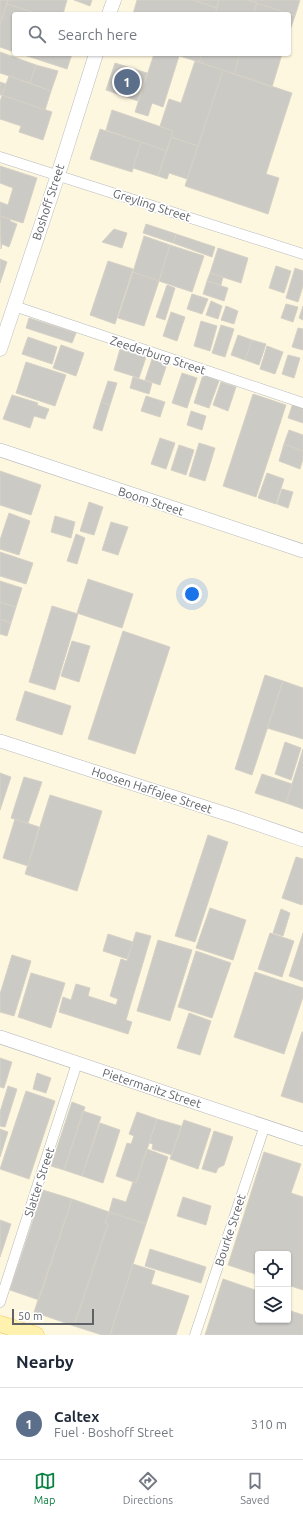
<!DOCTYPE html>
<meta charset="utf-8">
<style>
:root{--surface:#fff;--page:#f2f2f3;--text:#1f2937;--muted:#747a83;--line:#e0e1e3;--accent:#0b8043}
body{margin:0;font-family:Ubuntu,sans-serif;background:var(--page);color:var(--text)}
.controls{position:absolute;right:12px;bottom:12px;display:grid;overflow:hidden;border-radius:4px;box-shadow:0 1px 3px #0004}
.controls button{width:36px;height:36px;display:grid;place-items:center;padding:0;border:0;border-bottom:1px solid var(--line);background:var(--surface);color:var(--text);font:20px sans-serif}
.scale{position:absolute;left:12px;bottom:10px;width:82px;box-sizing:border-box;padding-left:4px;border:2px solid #5f6368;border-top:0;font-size:11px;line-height:14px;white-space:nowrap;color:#5f6368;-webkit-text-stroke:3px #fff;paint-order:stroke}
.you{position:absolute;left:192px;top:594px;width:14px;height:14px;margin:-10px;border:3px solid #fff;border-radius:50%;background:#1a73e8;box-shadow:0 0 0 6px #1a73e833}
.badge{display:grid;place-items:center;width:26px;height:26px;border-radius:50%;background:var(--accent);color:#fff;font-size:13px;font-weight:700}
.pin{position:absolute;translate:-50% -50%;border:2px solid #fff;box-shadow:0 1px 4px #0006}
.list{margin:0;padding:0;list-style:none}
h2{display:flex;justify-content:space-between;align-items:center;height:52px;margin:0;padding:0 16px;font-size:17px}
h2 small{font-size:13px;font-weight:400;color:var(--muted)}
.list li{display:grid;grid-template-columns:26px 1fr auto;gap:12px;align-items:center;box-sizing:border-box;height:72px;padding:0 16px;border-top:1px solid var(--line)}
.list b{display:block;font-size:15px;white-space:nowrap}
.list p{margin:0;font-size:13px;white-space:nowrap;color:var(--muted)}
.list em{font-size:13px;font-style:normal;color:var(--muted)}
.icon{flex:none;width:22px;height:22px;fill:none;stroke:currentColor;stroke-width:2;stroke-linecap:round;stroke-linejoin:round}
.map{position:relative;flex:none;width:303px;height:1335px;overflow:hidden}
.search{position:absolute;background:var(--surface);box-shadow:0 1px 3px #0004;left:12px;right:12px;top:12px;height:44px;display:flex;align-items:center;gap:10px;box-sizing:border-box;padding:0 14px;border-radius:4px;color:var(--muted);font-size:15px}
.sheet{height:124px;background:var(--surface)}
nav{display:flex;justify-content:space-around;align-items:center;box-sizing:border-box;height:56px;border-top:1px solid var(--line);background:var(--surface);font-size:11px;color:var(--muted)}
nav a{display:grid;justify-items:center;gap:2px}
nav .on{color:var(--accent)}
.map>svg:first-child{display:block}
.commercial{fill:#fef7e0;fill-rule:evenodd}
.building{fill:#cccac5;stroke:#d6d1c6}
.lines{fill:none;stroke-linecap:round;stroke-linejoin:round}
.minor-casing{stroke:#b5b8bc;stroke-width:11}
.tertiary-casing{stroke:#b5b8bc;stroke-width:14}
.secondary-casing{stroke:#b6babf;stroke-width:15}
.primary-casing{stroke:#f2c960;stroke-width:17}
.minor{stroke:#fff;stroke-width:10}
.tertiary{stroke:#fff;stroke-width:13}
.secondary{stroke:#fff;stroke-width:14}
.primary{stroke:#fff2af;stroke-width:16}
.labels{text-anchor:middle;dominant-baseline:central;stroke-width:3.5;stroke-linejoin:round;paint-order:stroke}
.street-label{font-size:12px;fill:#5f6368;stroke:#fff}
</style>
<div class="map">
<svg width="303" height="1335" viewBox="0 0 303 1335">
<rect width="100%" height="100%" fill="#f1efe8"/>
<path class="commercial" d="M0,0h303v1335h-303zM14,14h275v40h-275zM258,1254h30v66h-30z"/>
<path class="building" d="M0,0h8l-8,24z
M8,0h59l-4,14h-24l-32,-10z
M74,0h18l-2,6z
M137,0h56l24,8 -2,6h-82z
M193,0h26l-2,8z
M219,0h29l9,3 -4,11h-38z
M248,0h52l-5,16z
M257,3l38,13 -6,17v-19h-36z
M7,4l32,10h-25v38l-14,-5v-23z
M0,52l36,13 -6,18 -30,-10z
M21,54h51l-5,15z
M154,54h19l6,2 -16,51 -11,-4 -4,13 -13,-4z
M173,54h29l-3,8z
M202,54h38l-6,20 -35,-12z
M240,54h42l-10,33 -38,-13z
M195,61l28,9 -25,76 -27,-9 2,-6 -13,-5 9,-27 12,4z
M115,63l32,10 -9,28 -32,-11z
M36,65l22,6 -7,20 -21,-8z
M223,70l69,23 -26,81 13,4 -11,36 -83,-28z
M9,76l42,15 -6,19 -43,-15z
M0,82l6,2 -4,11h-2z
M2,95l50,17 -9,28 -24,-8 2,-6 -21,-7v-17z
M112,110l61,21 -6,20 -61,-21z
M100,129l41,13 -9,30 -42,-13z
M171,137l27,9 -11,33 -18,-6 -2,6 -9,-3z
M141,142l26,9 -9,25 -25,-8z
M0,166l37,12 -14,45 -23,-7v-14l8,3 5,-17 -13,-5z
M0,216l10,3v2l7,3 -8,23 -7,-3 -1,5z
M146,224l30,10 -3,9 -30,-10z
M114,229l13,4 -5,15 -20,-6z
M176,234l39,13 -3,10 -39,-14z
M144,236l26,9 -11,36 -26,-9z
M170,245l34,11 -12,36 -33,-11z
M218,248l30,10 -7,25 -31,-10z
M0,259l7,3 -7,21z
M108,261l25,8 -18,55 -25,-9z
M276,266l15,5 -7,22 -15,-5z
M295,268l8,3v15l-5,16 -12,-4z
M133,272l26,9 -15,45 -26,-8z
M210,273l13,4 -2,8 -14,-4z
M207,281l21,7 -4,13 -21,-7z
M167,285l8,3 -10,32 -9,-3z
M192,294l16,5 -6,15 -15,-5z
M211,301l11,5 -4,13 -12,-4z
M286,304l12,3 -5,15 -12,-4z
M226,306l12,5 -4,13 -13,-4z
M303,306v14l-4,-2z
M171,312l14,5 -8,24 -14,-5z
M29,318l47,15 -4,10 -46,-15z
M201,321l16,5 -7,25 -16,-5z
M221,325l13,4 -9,28 -13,-4z
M298,328l5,1v21l-11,-3z
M238,335l14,5 -7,20 -14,-5z
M28,337l29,10 -5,17 -30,-10z
M252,340l14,4 -7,21 -14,-5z
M61,345l23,8 -8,23 -23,-8z
M267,346l16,6 -8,22 -15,-5z
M120,349l26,8 -7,21 -25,-8z
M288,355l12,3 -6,20 -12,-4z
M152,359l15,5 -7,21 -15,-5z
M26,362l40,13 -11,31 -39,-13z
M182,373l15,5 -10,30 -15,-5z
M203,375l16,6 -10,27 -15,-5z
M133,377l19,6 -3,11 -19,-6z
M108,381l9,2 -7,22 -9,-3z
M221,382l15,5 -8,24 -15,-6z
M253,394l33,11 -30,92 -33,-11z
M12,395l26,8 -1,2 12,4 -4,10 -11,-3 -4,12 -27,-9z
M146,396l19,6 -5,15 -19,-6z
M101,402l9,3 -8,26 -9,-3z
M293,403l10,3v17l-15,-5z
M191,411l15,5 -4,14 -15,-5z
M289,430l14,5v16l-19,-7z
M160,438l15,5 -9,26 -15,-5z
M199,443l16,5 -10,33 -16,-5z
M284,444l19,7v8l-3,10 -21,-8z
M179,445l15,5 -8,25 -15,-5z
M0,471l41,14 -10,30 -31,-10z
M267,473l17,6 -8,25 -18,-6z
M282,489l11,3 -5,16 -11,-4z
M89,502l14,5 -9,28 -14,-4z
M9,513l21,8 -11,34 -19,-6v-9z
M55,516l20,6 -4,16 -20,-6z
M111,522l17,5 -10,28 -16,-5z
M76,534l9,4 -8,26 -10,-3z
M0,552l33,11 -7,21 -26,-8z
M88,579l45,15 -11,34 -45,-15z
M0,581l22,7 -6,19 -16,-5z
M0,602l16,5 -5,16 -11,-4z
M52,606l26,8 -23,76 -26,-8z
M0,619l11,4 -4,13 -7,-2z
M123,631l47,16 -35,107 -47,-15z
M72,641l18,5 -11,36 -18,-6z
M265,675l18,6 -31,94 -17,-6z
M283,681l20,7v51l-36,-11z
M25,691l46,15 -9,29 -46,-15z
M285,742l16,6 -10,32 -16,-6z
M303,749v60l-17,-6z
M0,773l11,4 -11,33z
M262,774l30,10 -6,19 -31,-10z
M24,777l18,5 -14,41 -17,-5z
M50,795l52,16 -25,80 -52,-17z
M15,819l24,8 -11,39 -25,-8z
M208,835l20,7 -33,100 -20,-6z
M296,857l7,2v41l-1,5 -20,-7z
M210,908l36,12 -13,40 -37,-12z
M281,909l9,4 -7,23 -10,-3z
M136,932l15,4 -25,84 6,2 -4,12 -69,-22 4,-15 8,3 5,-16 14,4 -2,8 28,9 2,-6 -8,-3 11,-37 6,2z
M270,933l24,8 -12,36 -24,-8z
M303,933v48l-14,-5z
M108,934l25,8 -6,17 -24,-8z
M158,940l34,10 -22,71 -33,-10z
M196,951l35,12 -19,55 -34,-11z
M12,955l19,6 -17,55 -14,-4v-18z
M255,972l48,16v9l-19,57 -50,-17z
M31,973l34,10 -14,45 -33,-11z
M189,1013l22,8 -11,34 -23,-7z
M302,1032h1v71l-22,-7z
M0,1058l12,4 -8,26 -4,-1z
M37,1073l14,5 -5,15 -13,-4z
M8,1086l9,3 -12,38 -5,-1v-14z
M26,1091l29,10 -26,78 -29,-10z
M72,1102l13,5 -21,63 -13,-4z
M83,1111l18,6 -19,59 -18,-6z
M137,1112l20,7 -21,64 -20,-7 11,-33 4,1 3,-8 -5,-2z
M157,1119l24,7 -9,29 -20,-6 1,-5 -4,-1z
M184,1120l27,9 -13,40 -28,-10z
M100,1123l20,7 -17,53 -21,-7z
M0,1129l8,3 -8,25z
M214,1131l19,6 -9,28 -6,3 -2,5 -14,-4z
M147,1149l21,8 -22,67 -37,-12 4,-14 13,4 7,-20 3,1z
M264,1152l37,12 -10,29 12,4v93l-15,-5v-31h-30v21l-30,-10z
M43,1190l29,9 -33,101 -29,-10z
M183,1197l28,9 -5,19 -29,-9z
M72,1199l37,13 -4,11 3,1 -34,102 -40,-14z
M109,1212l37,12 -36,111h-8l-28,-9 34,-102 -3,-1z
M0,1220l11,4 -11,33z
M150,1249l56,18 -5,16 -56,-17z
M133,1264l22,7 -4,13 38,12 -13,39h-66z
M223,1279l35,12v29h30v-10l15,5v20h-98z"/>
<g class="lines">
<defs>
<path id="minor" d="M0,157l303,97
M14,306l289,97
M0,1302l77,-239
M195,1335l70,-210"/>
<path id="tertiary" d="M0,450l303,101
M0,741l236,76 67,23
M0,1037l303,102"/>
<path id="secondary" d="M109,14l5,-14
M0,349l58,-174 38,-121"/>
<path id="primary" d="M0,1324l36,11"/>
</defs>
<use href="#minor" class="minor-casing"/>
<use href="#tertiary" class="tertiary-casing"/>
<use href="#secondary" class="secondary-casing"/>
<use href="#primary" class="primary-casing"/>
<use href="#minor" class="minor"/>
<use href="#tertiary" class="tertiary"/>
<use href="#secondary" class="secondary"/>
<use href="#primary" class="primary"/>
</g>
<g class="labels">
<g class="street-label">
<text transform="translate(48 202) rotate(-72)">Boshoff Street</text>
<text transform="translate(152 205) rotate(18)">Greyling Street</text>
<text transform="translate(158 355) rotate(18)">Zeederburg Street</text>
<text transform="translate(151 501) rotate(18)">Boom Street</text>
<text transform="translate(152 790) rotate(18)">Hoosen Haffajee Street</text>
<text transform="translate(152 1088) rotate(18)">Pietermaritz Street</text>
<text transform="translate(39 1182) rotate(-72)">Slatter Street</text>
<text transform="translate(230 1230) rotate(-72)">Bourke Street</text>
</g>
</g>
</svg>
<div class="controls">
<button><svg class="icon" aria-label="locate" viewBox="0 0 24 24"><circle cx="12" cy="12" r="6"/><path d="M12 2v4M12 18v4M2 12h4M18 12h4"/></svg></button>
<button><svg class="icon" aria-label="layers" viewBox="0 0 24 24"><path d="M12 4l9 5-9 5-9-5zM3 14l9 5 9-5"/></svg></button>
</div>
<div class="scale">50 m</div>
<div class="you"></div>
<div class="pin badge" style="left:127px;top:82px;background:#5c6f8a">1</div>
<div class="search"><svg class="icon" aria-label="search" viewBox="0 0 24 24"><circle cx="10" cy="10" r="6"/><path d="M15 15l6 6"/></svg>Search here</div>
</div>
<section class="sheet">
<h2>Nearby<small></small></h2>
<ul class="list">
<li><span class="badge" style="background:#5c6f8a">1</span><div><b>Caltex</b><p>Fuel · Boshoff Street</p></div><em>310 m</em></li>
</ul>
</section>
<nav>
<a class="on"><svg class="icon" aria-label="map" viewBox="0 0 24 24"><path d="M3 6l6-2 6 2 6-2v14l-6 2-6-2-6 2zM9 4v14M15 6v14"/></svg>Map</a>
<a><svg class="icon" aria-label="directions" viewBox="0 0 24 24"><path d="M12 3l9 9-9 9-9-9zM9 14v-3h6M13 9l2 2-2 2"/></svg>Directions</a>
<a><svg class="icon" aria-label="saved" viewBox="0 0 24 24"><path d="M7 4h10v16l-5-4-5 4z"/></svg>Saved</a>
</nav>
